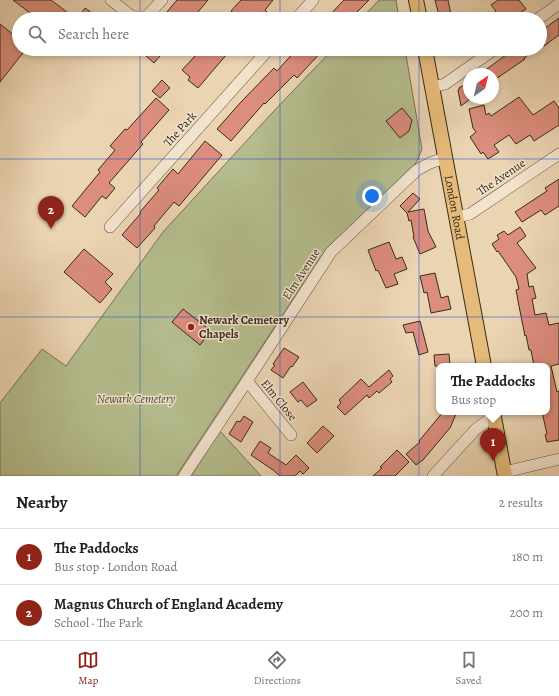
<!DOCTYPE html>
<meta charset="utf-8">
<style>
:root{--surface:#fff;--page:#f2f2f2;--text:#222;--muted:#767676;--line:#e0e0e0;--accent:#8f2418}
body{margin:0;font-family:Alegreya,serif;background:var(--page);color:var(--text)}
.compass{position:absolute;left:463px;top:68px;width:36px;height:36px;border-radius:50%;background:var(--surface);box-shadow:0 2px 6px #0003;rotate:35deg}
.you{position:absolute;left:372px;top:196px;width:14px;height:14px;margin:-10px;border:3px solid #fff;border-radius:50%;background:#1a73e8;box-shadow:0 0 0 6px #1a73e833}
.badge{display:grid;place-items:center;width:26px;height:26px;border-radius:50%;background:var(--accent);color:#fff;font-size:13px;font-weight:700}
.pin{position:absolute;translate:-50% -33px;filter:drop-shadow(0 1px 2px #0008)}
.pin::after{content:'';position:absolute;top:21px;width:14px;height:12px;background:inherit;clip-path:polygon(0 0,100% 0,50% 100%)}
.popup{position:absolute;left:436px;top:363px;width:114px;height:52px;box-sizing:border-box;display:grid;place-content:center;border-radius:8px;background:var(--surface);filter:drop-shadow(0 1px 3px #0005);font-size:13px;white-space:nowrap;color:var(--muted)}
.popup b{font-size:15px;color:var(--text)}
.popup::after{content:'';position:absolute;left:50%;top:100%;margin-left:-8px;border:8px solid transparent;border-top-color:var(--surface)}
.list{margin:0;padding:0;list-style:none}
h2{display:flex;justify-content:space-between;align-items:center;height:52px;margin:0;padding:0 16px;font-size:17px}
h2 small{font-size:13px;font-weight:400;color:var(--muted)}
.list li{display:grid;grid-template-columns:26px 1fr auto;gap:12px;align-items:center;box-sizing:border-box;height:56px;padding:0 16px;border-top:1px solid var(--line)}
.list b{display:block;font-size:15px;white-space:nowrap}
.list p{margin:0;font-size:13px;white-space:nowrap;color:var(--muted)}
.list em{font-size:13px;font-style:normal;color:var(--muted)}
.icon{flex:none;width:22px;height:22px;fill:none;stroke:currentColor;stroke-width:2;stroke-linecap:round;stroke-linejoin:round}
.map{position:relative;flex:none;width:559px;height:476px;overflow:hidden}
.search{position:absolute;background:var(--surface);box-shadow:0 2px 6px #0003;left:12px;right:12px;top:12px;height:44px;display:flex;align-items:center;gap:10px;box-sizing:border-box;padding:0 14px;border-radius:22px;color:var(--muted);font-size:15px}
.sheet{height:164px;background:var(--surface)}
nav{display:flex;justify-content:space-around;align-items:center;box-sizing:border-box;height:56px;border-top:1px solid var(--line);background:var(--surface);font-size:11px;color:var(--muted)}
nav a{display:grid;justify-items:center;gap:2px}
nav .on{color:var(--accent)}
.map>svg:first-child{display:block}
.green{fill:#b5bd8e;stroke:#767457}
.building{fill:#dc8d7c;stroke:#372b20}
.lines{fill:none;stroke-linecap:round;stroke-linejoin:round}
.minor-casing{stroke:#645544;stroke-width:12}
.major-casing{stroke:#372b20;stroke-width:16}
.minor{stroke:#f2e3cd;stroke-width:11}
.major{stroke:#e6ba79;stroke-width:14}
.grid{fill:none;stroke:#1d4ed8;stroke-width:1;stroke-opacity:0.55}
.poi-dot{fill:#8f2418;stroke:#f2e3cd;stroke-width:1.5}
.labels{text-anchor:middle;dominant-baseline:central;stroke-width:3;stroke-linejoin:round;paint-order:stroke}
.street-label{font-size:12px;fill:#372b20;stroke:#f2e3cd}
.poi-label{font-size:12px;font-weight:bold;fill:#372b20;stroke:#f2e3cd;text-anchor:start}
.park-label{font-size:12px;font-style:italic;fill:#504836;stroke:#f2e3cd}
</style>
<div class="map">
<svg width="559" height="476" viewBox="0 0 559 476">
<rect width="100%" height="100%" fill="#ebd4b2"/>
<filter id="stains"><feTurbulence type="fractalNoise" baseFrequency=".005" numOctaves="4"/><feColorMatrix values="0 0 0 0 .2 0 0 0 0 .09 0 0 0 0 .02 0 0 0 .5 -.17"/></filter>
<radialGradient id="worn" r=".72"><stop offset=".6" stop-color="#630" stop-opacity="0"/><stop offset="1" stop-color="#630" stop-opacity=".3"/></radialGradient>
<path class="green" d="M379,0h17l3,19h-38z
M333,49h72l17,100 -6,14 -89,85 -151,228h-176v-73l42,-54 24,17 97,-134 109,-119z
M220,431l41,45h-70z"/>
<path class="building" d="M13,0h38l25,19h-38z
M177,0h31l-16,19h-31z
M241,0h32l-8,10 2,2 -6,7h-20l-10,-8z
M344,0h25l-13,13 6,6h-36z
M435,0h13l4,19h-12z
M498,0h21l7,9 -15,10h-25l10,-8 -5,-6z
M85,8l15,11h-23z
M559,18v17l-15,11v-2l-4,3v-15z
M0,24l19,15v10h7l-26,33z
M138,49h28l-12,14z
M189,49h32l6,5 -29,34 -10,-8 2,-3 -8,-7 14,-15z
M297,49h27l-27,29 -3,-3 -29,29 -1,-1 -33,38 -14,-12 24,-27 33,-34 3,3z
M514,49h23l-13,9 1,1 -32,22v-7h-13z
M162,80l8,8 -10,10 -8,-7z
M469,82v18l-8,6 -3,-16h1v-2z
M519,97l14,18 21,-14 5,7v17l-25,16 -4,-6 -14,9 -7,-9 -15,10 5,7 -11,7 -5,-7 -2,2 -11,-17 6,-5 -3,-4 -4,-19 15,-4 2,10 3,-2 2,3z
M156,98l13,12 -28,32 2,2 -34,39 6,5 -9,11 -4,-3 -17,21 -13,-11 28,-34 -2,-2 17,-20 -5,-4 15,-17 2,1z
M402,108l10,12 -3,11 -9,7 -14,-17z
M205,141l17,14 -43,51 -5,-4 -20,24 1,2 -18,20 -15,-13 19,-22 -1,-1 19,-22 -2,-2 16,-19 5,5z
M559,179v27l-14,9 -4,-5 -19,12 -7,-10 32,-21 -2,-3z
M413,193l7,6 -12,13 16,-3 4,22 8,16 -16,7 -7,-17h1l-3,-17 -2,1 -2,-8 -7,-7z
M520,227l6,9 -9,7 19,25 -9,6 2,13 4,-1 3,12 -4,1 3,16 11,-2 3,12 10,-2v41l-8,2 6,26 2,-1v49l-12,2 -2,-7 2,-1 -5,-22h5v-46h-13l-3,-16h-2l-3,-15 -1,1 -6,-30 -3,-16 3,-1 -3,-12 -18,-26 -1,1 -5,-8 7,-5 -2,-4 7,-4 4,4z
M389,242l7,17 6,-2 5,12 -13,5 4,10 -12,4 -8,-18 -2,1 -8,-21z
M84,249l29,25 -8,8 7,7 -12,14 -36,-31z
M435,273l6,25 7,-2 3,13 -20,4 -4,-21 -3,1 -4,-17z
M183,309l28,22 -11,14 -28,-23z
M420,321l8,31 -9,3 -6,-23 -7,1 -3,-8z
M284,348l15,9 -7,10 -1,-1 -8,12 -12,-8 4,-5 -2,-1z
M449,354l1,11h-1v1h-14l-1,-11z
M389,370l4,6 -3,3 2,3 -13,11 -2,-2 -8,7 -2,-3 -22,20 -8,-8 4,-4 -2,-3 22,-21 8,8z
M303,382l14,18 -10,7 -6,-7 -3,2 -8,-10z
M443,412h8l5,2 -6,14 -27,32 -7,5 -10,-11 14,-12 -1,-1z
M244,416l9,6 -12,20 -12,-8 8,-13 3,1z
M323,426l11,10 -17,17 -10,-10z
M260,441l11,7 -3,5 18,12 10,-10 13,13 -6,6 -3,-3 -5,5h-15l-7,-6 -22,-15z
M397,450l12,12 -14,14h-22l9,-8 -2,-1z"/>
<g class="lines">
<defs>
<path id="minor" d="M111,0l19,15 8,3h7l17,-18
M296,19l17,-19
M538,19l21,-15
M432,87l13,-3 50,-35
M456,217l14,-3 89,-60
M110,227l159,-178
M247,381l44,54
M505,472l54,-13
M184,476l63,-95 84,-129 86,-82 13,-7 15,-5
M433,476l43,-47 18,-13"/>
<g id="major">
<path d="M416,0l4,19"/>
<path id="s1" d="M425,49l59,317"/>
<path d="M493,412l12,64"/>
</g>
</defs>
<use href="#minor" class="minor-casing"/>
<use href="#major" class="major-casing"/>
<use href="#minor" class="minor"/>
<use href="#major" class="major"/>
</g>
<path class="grid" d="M140,0v19M280,0v19M419,0v19M140,49v427M280,49v427M419,49v427M0,159h559M0,317h559"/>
<circle class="poi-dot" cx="191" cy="327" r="4"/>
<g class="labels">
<g class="street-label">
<text transform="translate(180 129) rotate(-48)">The Park</text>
<text transform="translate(501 177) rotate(-34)">The Avenue</text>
<text stroke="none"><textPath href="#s1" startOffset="161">London Road</textPath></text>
<text transform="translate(301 274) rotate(-57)">Elm Avenue</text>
<text transform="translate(279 400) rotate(51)">Elm Close</text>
</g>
<g class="poi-label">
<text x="199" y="320">Newark Cemetery<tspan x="199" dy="14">Chapels</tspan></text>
</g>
<g class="park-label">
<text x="136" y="399">Newark Cemetery</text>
</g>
</g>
<rect width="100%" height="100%" filter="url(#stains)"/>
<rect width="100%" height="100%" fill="url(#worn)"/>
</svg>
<svg class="compass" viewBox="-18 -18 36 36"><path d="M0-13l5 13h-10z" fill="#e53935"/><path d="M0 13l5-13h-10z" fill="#767676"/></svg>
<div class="you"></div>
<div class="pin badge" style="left:493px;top:461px">1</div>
<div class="popup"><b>The Paddocks</b>Bus stop</div>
<div class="pin badge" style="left:51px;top:229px">2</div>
<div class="search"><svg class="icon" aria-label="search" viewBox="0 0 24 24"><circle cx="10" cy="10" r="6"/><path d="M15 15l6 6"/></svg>Search here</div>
</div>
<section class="sheet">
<h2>Nearby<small>2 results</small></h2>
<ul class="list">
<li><span class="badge">1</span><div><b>The Paddocks</b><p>Bus stop · London Road</p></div><em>180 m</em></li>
<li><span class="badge">2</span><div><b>Magnus Church of England Academy</b><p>School · The Park</p></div><em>200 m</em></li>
</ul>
</section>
<nav>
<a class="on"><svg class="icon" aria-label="map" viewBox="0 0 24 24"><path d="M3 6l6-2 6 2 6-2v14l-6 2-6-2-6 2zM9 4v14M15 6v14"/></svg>Map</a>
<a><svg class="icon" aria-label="directions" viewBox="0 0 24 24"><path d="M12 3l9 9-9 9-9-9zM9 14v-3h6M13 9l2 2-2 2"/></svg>Directions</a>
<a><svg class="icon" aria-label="saved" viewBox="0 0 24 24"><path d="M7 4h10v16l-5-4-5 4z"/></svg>Saved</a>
</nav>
